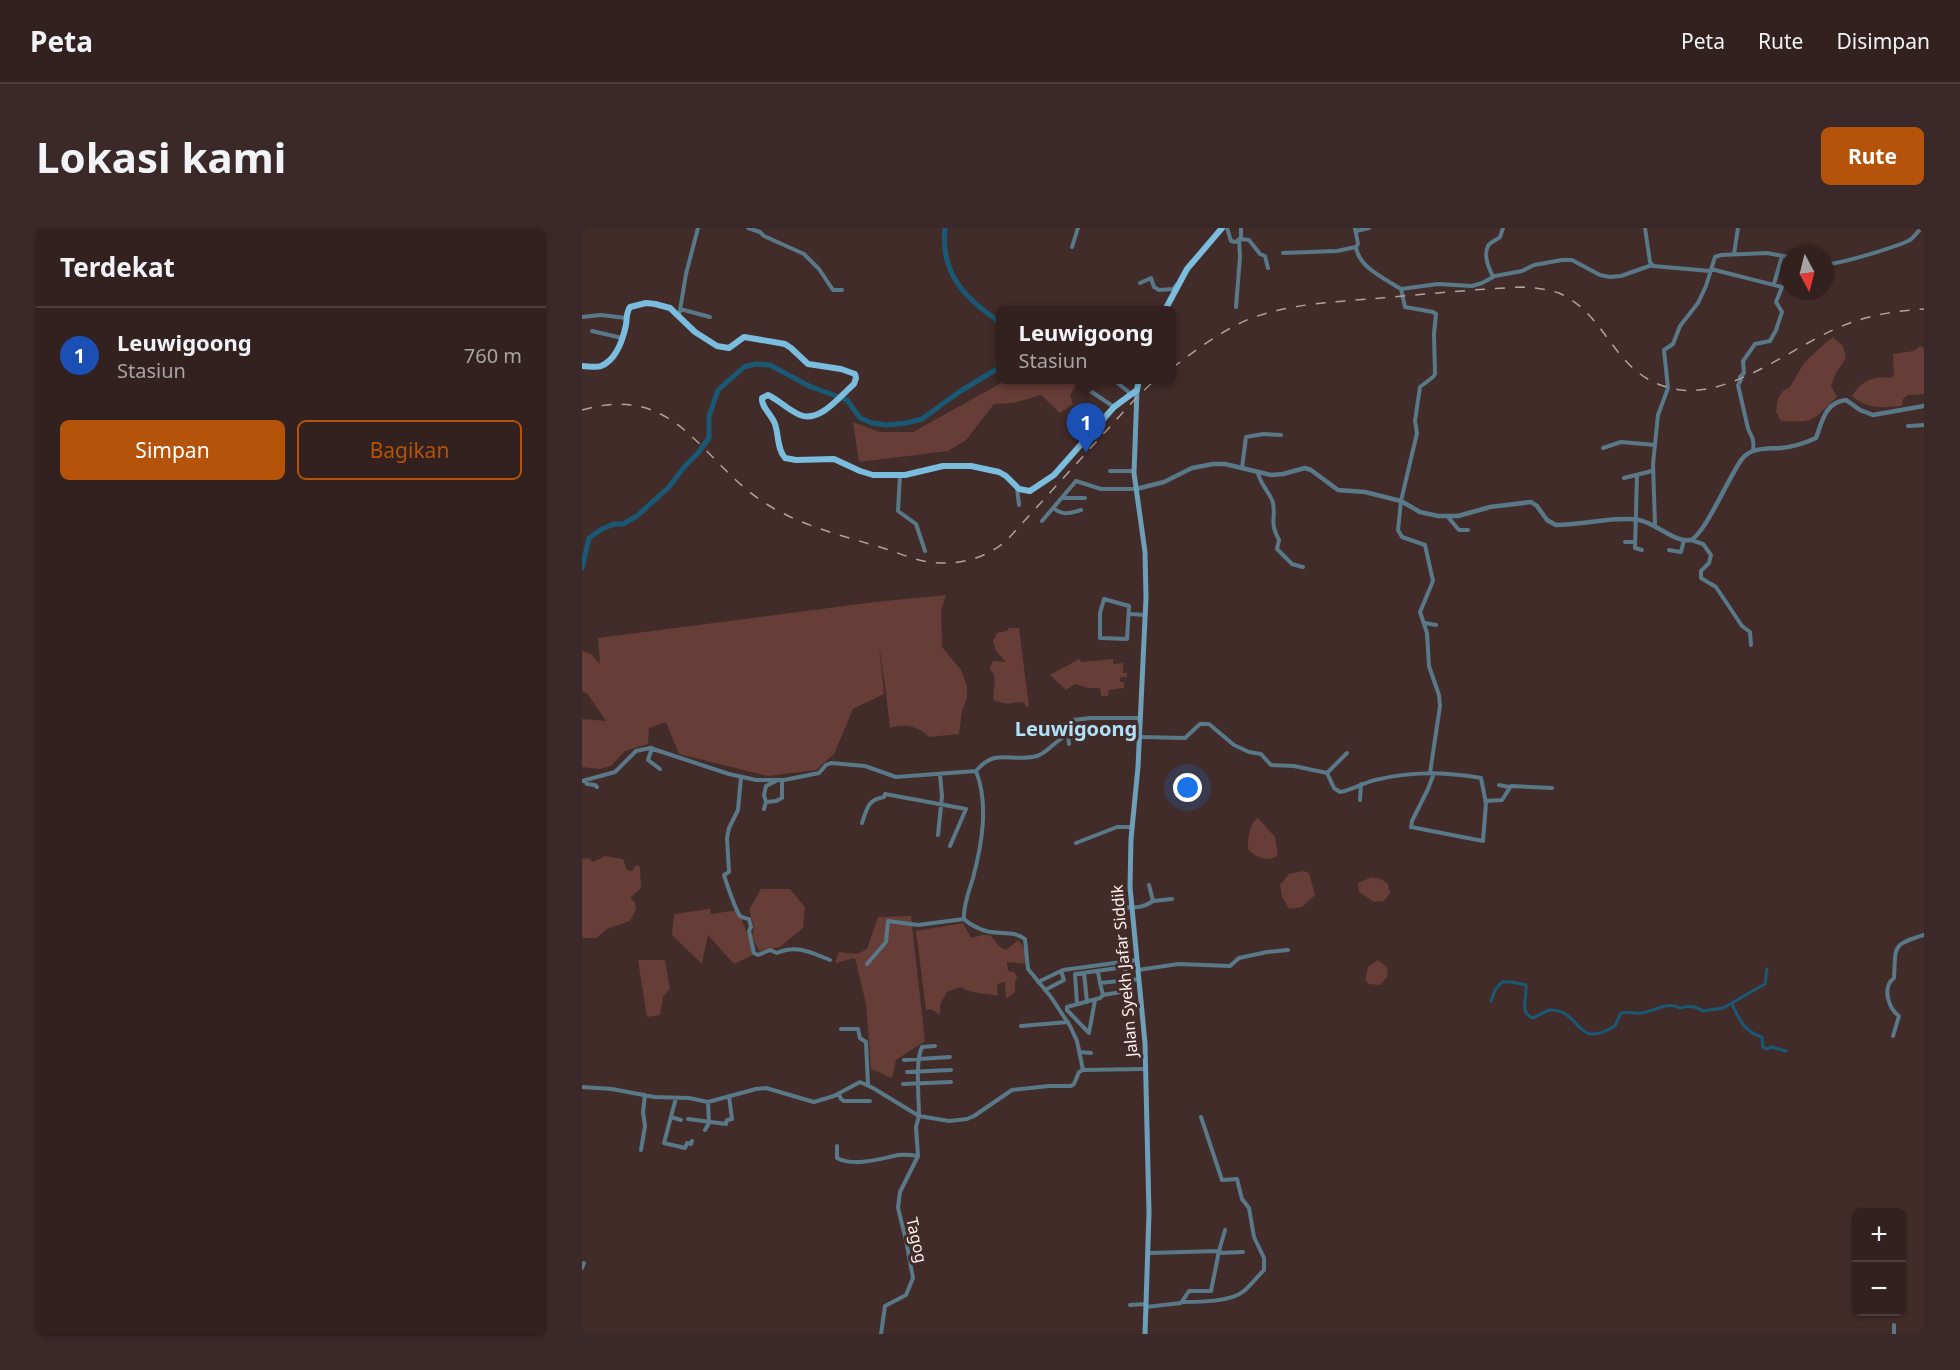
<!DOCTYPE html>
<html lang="id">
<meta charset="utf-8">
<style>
:root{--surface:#32211f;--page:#3a2928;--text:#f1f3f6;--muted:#a8a3a4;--line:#4d3e3d;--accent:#b45309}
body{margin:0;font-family:"Noto Sans",sans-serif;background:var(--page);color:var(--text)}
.controls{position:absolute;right:18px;bottom:18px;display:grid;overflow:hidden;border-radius:9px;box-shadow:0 2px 4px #0004}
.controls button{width:54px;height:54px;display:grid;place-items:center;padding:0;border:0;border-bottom:2px solid var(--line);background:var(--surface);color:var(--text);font:30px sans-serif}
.compass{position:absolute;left:1198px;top:18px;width:54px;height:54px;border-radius:50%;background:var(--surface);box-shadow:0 2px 4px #0004;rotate:173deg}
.you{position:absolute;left:606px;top:560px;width:21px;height:21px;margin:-15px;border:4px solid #fff;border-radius:50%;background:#1a73e8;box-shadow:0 0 0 9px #1a73e833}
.badge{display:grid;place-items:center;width:39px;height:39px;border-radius:50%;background:var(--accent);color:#fff;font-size:20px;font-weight:700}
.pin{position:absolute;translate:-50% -50px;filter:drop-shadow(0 2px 3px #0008)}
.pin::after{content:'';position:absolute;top:32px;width:21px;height:18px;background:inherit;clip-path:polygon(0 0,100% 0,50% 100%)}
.popup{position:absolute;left:414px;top:78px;width:180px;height:78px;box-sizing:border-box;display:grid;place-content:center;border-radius:9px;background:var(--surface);filter:drop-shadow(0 2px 4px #0005);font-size:20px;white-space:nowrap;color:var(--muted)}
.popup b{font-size:22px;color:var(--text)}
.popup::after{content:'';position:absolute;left:50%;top:100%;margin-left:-12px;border:12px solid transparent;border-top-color:var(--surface)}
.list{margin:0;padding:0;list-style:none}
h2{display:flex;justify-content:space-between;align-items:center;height:78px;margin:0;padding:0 24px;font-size:26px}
h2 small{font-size:20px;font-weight:400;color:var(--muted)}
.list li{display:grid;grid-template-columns:39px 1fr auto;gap:18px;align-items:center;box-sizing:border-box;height:96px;padding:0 24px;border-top:2px solid var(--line)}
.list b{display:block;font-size:22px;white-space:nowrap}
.list p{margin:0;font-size:20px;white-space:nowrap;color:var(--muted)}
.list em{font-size:20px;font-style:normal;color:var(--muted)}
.actions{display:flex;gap:12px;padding:18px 24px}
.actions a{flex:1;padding:14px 0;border:2px solid var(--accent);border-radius:9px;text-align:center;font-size:21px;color:var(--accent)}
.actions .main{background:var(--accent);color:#fff}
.map{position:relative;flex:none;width:1342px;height:1106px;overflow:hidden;border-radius:9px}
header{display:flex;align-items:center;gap:36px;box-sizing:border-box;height:84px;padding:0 30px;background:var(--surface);border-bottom:2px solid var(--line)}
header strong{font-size:28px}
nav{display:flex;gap:33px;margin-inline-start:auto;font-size:21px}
.intro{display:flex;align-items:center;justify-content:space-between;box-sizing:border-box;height:144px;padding:0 36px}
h1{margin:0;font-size:42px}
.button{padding:15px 27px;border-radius:9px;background:var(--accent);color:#fff;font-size:21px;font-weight:700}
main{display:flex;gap:36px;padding:0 36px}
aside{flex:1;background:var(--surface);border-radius:9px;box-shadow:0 2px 4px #0004}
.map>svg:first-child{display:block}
.green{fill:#663d37}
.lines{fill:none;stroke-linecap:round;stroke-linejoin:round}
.canal{stroke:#195975;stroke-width:3}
.river{stroke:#195975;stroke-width:5}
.minor{stroke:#597888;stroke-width:4}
.tertiary{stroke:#597888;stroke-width:4.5}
.secondary{stroke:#6d9fb9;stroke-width:5}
.primary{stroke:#7bbdde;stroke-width:6}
.rail{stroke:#b3a19e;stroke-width:1.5;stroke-dasharray:10 10;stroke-linecap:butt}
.labels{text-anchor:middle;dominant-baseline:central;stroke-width:6;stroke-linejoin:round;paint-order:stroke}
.street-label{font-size:16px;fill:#feefec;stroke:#422c29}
.quarter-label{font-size:20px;font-weight:bold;fill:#b1e0f9;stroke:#422c29}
</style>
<header>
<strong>Peta</strong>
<nav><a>Peta</a><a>Rute</a><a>Disimpan</a></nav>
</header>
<div class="intro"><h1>Lokasi kami</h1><a class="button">Rute</a></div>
<main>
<aside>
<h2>Terdekat<small></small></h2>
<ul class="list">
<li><span class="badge" style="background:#1a4fb4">1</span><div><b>Leuwigoong</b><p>Stasiun</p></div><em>760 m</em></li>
</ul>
<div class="actions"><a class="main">Simpan</a><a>Bagikan</a></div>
</aside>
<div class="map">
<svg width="1342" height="1106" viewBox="0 0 1342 1106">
<rect width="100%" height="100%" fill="#422c29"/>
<path class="green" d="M1251,109l10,9 3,12 -10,15 -5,13 6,11c-25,23 -20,26 -56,24l-5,-9 2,-14 5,-7 7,-4 14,-24 19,-18z
M1338,118l4,2v46l-16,1 -5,4 -1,7c-18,2 -36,3 -50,-10 9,-15 21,-20 39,-18l3,-4 -1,-20 21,-3z
M422,152h75l-9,15 3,9 -13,9 -19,-18 -28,8 -19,1 -28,36 -18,11 -89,11 -6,-40 26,10h34l90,-50z
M364,367l-5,16 1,36 19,23 6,16v12l-5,13 -3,23 -30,3c-9,-10 -26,-15 -39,-9l-4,-33 1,-1 -1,-1 -7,-49 5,50 -31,15 -19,45 -18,16 -48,6 -89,-22 -13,-32 -17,6 -1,16 -23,7 -14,15 -12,3 -17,-2v-48l24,2 -19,-28 -5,-1v-41l9,3 9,10 -2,-26 277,-36z
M427,400h10l10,79h-3l-2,-5 -14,1 -1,1 -15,-3c-2,-8 2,-17 0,-26 -2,-5 -6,-4 -3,-10 0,-2 2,-3 3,-4l12,1 -10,-11 -3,-10 4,-8 10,-2z
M497,431l3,3 31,-3v5l10,-1v10h4v4h-7v5h4v6l-15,2 -1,6h-7l-1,-8h-12l-13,-4 -9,6 -16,-15z
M676,590l17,19 3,18c-8,8 -24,2 -30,-6 0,-10 1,-26 10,-31z
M23,628l18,3 4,11 5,1 4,-6 4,2 1,21 -11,10 5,4 1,7 -6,12 -23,8 -11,9h-12l-2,-2v-77l7,-1 4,4z
M721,643l6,2 6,22 -13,12 -13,2 -7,-13 -2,-11 9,-11z
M790,649l9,2 7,5 2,9 -6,8 -10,1 -15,-10 -1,-9z
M179,661h29l15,18 -2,21 -23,19 -21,4 -7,-15 2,-9 -5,-17z
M128,681l1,5 27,-4 17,44 -21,10 -26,-29 -6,29 -30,-29 2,-21z
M329,688l14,125 -29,19 -4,18 -21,-9 -5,-65 -11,-46 -20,5 4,-11 18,2 10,-5 11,-32z
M381,695l8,15 11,-3h8l10,12 6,3 12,-10 6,8 3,16 -20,-2 1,9 6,1 3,5 -2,5v10l-9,7 -1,-17 -8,2 1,12c-14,-3 -25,-2 -38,-9l-13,5 -7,13v10l-9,-6 -5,1 -10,-79z
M56,732h27l5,29 -7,8 -3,18 -13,2z
M796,732l9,7 1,9 -8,9 -11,-1 -4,-4 3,-13z"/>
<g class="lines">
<path class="canal" d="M909,773l4,-11 7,-8h9l15,3c1,14 -7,28 7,33 5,-2 12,-7 17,-8 33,0 24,41 65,16l6,-13c7,-2 13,1 20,0 16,-2 24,-12 39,-5 9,-3 16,-2 23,3l20,-3 42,-24 2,-15
M1150,776c7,15 12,28 30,33l1,10 3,2 6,-2 14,4"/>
<path class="river" d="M363,0c-5,43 18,69 52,92l3,5
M0,340l7,-30 13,-9 12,-5h9l14,-8 32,-29 16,-21 13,-13 11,-15v-22l9,-26 26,-23 12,-3 14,1 39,21 38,14 13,18 12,5 15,2 19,-2 16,-4 37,-27 38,-23 3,-4"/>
<path class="minor" d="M166,0l12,4 4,4 40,18 15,15 14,21h9
M645,0l4,13 4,1 4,-2
M659,0v11l8,1 11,14 5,2 3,12
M1063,0l5,34 3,4 57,5
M774,3l13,-3
M490,19l6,-19
M774,19c3,21 28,31 45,42l4,18 28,5 3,2 -2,20 1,40 -2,3 -13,10 -5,34 2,12 -16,68 -3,29 4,7 23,8 8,36 -13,31 7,21 2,33 10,29 1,11 -10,67
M701,25l54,-2 19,-4 2,-3 -3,-16
M1152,26l4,-26
M1243,36c13,1 70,-17 83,-23 7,-3 8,-9 14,-13
M1129,41l71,18 -6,15 6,10 -6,18 -6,11 -15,3 -12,17 1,12 -4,4 1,3 -3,5c3,13 6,26 9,39 2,13 8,10 6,27
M911,49c-4,-9 -10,-21 -5,-31 2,-4 9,-6 12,-9l3,-9
M558,55l11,-5 3,9 5,3 14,-1 4,-5
M1192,56l8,-28
M819,61l37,-5 34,2 10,-3 13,-7 27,-5 12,-6 28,-5h10l28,15 10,2 11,-1 31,-11
M654,79l4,-50 -1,-18
M98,81l30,8
M97,88l7,-42 12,-46
M0,89l19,-2 25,3
M10,103l30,7
M532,152l17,14
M504,160l28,19
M1326,198l16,-1
M1021,220l18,-6 34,3
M660,240l4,-31 17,-3 18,1
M528,243h24
M676,245c3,13 13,21 15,30 3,17 -4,18 6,37l-2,9 15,15 11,3
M318,247l-2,36 18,13 9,27
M1055,247l-2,73 7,2
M1042,250l28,-7
M435,260l2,17
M480,270h23
M472,280c7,8 18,5 27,2
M866,289l11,13h9
M460,293l34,-40 25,8h35
M1073,297l-2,-61 5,-49 10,-27 -4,-38 9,-6 7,-18 18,-23 8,-17 9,-29 6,-2 46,-2 22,4
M1109,312l12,4 8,11 -2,8 -8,8v7l15,9 26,39 8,6 1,13
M1043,314h10
M1087,322l12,2 3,-12
M522,371l25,7 -2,33 -27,-1v-25z
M548,386l15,1
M843,395l11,2
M558,509l45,1 15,-14h9l25,21 15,7 12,2 10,11 23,1 33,7 7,15 6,4c12,-2 23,-9 35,-12 37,-9 69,-8 106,-2l5,25 -3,38 -72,-14 1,-6 16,-32 6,-16
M487,516l-1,-9 30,-4 42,2
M70,520l-4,12 12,9
M394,543c13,33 6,73 -3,107 -4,13 -10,28 -9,41 6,6 19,12 27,13 13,2 23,-1 34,7l3,30 23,28 19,29 7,15 6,29
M745,545l20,-20
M159,549l-3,33 -9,18 -2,10 2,34 -5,3c2,7 12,36 16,41 1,1 8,3 9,3l2,8 -2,4 5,22 4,2 12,-5 7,3c19,-9 35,0 53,7
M3,552l2,4 8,1 2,2
M0,553l33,-9 21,-21 14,-3 79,26 27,6h28l35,-7 7,-8 5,-2 34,3 31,11 80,-6c20,-24 35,-8 61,-15 12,-4 18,-16 31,-21l5,-15 18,-2h49
M917,557l10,2
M778,572l1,-16
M903,573l17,-1 9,-14 41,2
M184,574l-2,-7 2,-9 10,-5
M182,581l2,-7 10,-1 6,-3v-18
M280,595c5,-14 5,-23 22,-26l1,-3 81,15 -16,37
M356,607l4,-39 -2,-21
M494,615l41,-16h15
M571,673l19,-2
M530,680c15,-2 27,3 41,-7l-4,-16
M285,736l19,-22 2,-21 30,4 46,-6
M556,742l40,-6 52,2 9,-8 28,-6 21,-2
M516,744l2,11
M502,745l3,29
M456,754l25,-12 74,-10
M463,762l19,-10 -3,-9
M521,767l24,-4
M513,772l-6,33 -22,-23v-3l33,-9 3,-3 -3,-12 39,-4
M495,776l-2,-30 50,-7 3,32
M439,798l47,-4
M259,801h17l2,9 6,4 2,43
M1311,808l6,-20c-11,-8 -17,-29 -5,-38 2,-32 -3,-33 30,-43
M498,824l11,1
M322,832l46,-3
M325,844l44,-2
M321,856l48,-2
M0,859l30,2 42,8 35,1 19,4 48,-13 10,-1 48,14 20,-6 26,-14 13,6 46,28c0,-17 -4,-55 3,-69l13,-1
M257,866l2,5 3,2h26
M94,870l-12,45 21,5 2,-5 4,1 1,-3
M89,889l10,3
M106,891l38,5 1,-4 5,-1 -3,-23
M123,902l4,-7 -1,-21
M255,918v12c17,9 43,1 61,-3 7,-1 14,0 20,1
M59,922l4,-24 -2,-14 2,-17
M637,1023l6,-21
M636,1025l25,-1
M0,1040l2,-5
M601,1074c16,0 48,0 61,-11 7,-6 14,-15 20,-21v-12l-10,-21 -5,-29 -7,-9 -5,-20 -15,1 -21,-63
M548,1077l16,-1
M564,1079l35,-4 8,-12h22l8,-40 -71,2
M299,1106l4,-28 21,-11 7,-17 -7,-38 -8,-32 2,-16 18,-36 -2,-29 3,-11 30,5 18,-2 7,-3 38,-26 37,-4h22l3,-2 5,-12 4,-2 62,-1
M1312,1106v-9"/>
<path class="tertiary" d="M554,261l28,-7 28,-14 21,-4h12l46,11 12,-1 22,-6 6,2 27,20 27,2 36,9 19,11 18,4h20l32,-9 41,-5 6,4 10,14 9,5c26,0 60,-9 83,-5 17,3 36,23 51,20 14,-3 41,-68 52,-81 9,-12 26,-10 39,-11 12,-1 24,-5 35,-10 6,-16 9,-36 30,-38l14,10 13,5 51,-9"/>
<path class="secondary" d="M555,162l-3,83 11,79 1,46 -8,169 -7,72 -1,48 15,156 4,170 -4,121"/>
<path class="primary" d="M583,82l22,-41 35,-41
M0,138c6,0 14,2 19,0 15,-6 22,-27 25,-41 1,-7 0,-12 4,-18l16,-4 9,1 15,4 25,24 22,14 12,2 15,-11 41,7 6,4 17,16 33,5 14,5 1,4 -2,6c-14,12 -34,39 -54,31 -12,-5 -21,-15 -32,-20l-6,3c-1,9 10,17 13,26 4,12 2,25 10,34l11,2 38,-1 26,12 13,4h32l38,-9h28l28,6 7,4 13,13 11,2 24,-16 60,-68 23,-17 2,-10"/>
<path class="rail" d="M590,140c24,-18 49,-37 77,-49 42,-16 88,-17 132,-21 47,-4 94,-9 142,-11 12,1 24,2 36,6 52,23 54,88 122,97 50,6 108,-40 154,-61 29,-13 58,-18 89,-20
M0,182c97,-28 118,53 186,95 36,22 76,31 115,43 19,6 38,15 57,15 25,1 49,-7 67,-23l130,-143 18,-17"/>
</g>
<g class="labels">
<g class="street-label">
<text transform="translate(542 743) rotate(-95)">Jalan Syekh Jafar Siddik</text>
<text transform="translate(335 1012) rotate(77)">Tagog</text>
</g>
<g class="quarter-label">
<text x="494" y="500">Leuwigoong</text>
</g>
</g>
</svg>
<div class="controls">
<button>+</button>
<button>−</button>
</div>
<svg class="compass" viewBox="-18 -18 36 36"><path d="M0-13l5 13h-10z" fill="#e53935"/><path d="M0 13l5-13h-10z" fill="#a8a3a4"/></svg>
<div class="you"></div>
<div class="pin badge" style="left:504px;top:225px;background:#1a4fb4">1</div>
<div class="popup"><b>Leuwigoong</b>Stasiun</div>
</div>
</main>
